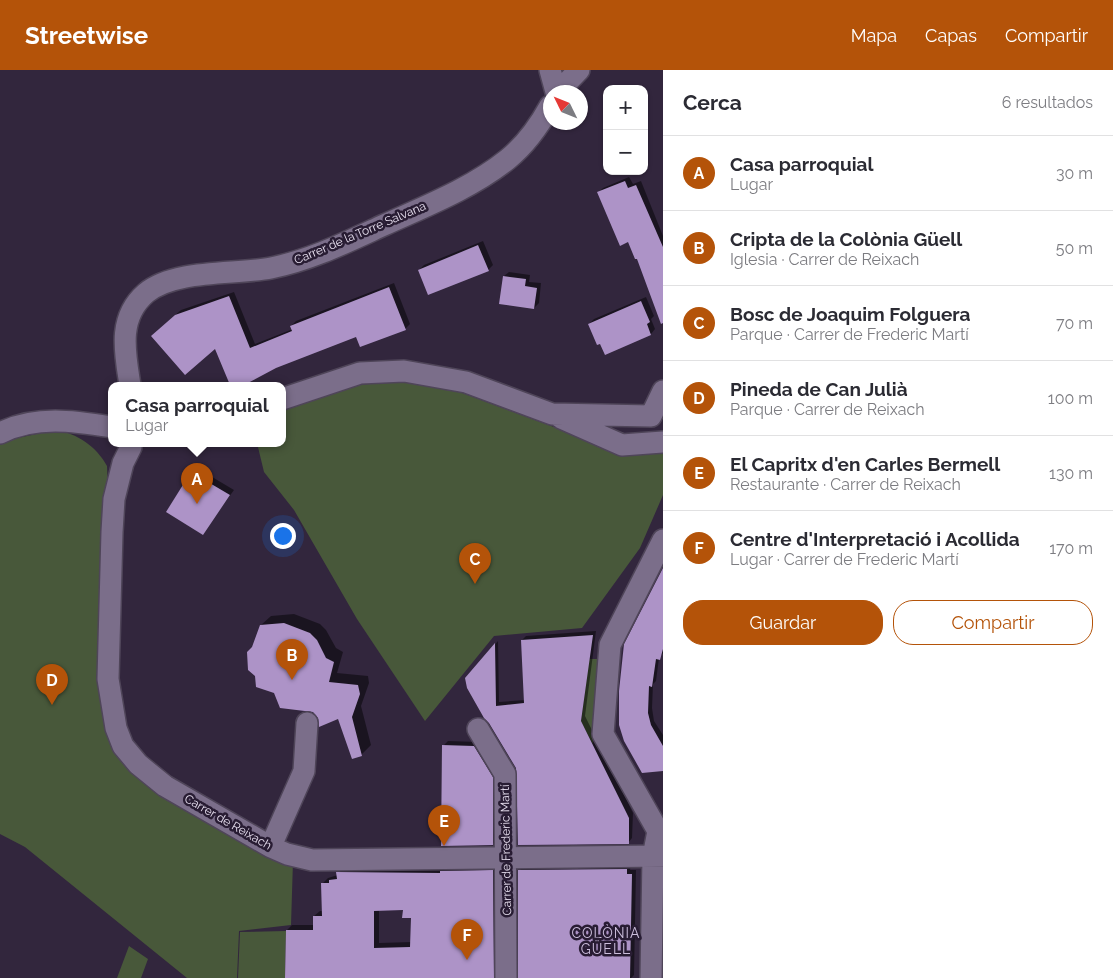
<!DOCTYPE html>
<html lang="es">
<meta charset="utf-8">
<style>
:root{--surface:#fff;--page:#f2f2f3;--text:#2b2b33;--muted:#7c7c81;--line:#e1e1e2;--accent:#b45309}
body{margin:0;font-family:Raleway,sans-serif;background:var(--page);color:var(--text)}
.controls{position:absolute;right:15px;top:15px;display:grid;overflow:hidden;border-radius:10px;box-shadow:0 1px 4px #0004}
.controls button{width:45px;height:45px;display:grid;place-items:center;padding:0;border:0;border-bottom:1px solid var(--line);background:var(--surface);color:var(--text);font:25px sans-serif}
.compass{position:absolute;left:543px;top:15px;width:45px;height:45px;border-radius:50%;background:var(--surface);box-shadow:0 1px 4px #0004;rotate:313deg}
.you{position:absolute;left:282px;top:465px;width:18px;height:18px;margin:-12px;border:4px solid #fff;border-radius:50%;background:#1a73e8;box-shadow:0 0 0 8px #1a73e833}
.badge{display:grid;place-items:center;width:32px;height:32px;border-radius:50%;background:var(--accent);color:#fff;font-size:16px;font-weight:700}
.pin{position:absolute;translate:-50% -41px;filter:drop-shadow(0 1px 2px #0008)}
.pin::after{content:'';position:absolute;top:26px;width:18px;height:15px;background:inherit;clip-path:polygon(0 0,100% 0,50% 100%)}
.popup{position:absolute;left:108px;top:312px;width:178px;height:65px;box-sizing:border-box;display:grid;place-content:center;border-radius:10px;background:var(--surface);filter:drop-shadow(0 1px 4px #0005);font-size:16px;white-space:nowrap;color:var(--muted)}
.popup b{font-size:19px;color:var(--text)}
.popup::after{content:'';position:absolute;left:50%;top:100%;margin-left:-10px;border:10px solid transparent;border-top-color:var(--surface)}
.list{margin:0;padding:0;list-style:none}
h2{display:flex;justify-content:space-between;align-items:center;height:65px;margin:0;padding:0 20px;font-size:21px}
h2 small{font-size:16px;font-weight:400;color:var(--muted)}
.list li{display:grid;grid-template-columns:32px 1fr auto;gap:15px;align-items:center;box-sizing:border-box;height:75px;padding:0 20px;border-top:1px solid var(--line)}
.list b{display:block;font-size:19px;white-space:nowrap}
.list p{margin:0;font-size:16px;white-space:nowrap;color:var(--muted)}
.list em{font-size:16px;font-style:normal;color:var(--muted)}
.actions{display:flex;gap:10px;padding:15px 20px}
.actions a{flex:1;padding:11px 0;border:1px solid var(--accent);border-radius:20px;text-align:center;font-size:18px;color:var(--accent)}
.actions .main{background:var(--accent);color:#fff}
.map{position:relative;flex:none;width:663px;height:908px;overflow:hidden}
header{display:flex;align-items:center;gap:30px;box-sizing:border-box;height:70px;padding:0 25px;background:var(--accent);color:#fff}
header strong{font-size:24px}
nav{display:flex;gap:28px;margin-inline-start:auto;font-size:18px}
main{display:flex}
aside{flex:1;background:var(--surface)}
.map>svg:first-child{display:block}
.green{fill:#48583a}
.shadow{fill:#0007;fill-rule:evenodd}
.building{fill:#ad93c7;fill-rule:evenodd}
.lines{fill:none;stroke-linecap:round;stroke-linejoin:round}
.street-casing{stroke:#4f4559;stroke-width:24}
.street{stroke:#7b6e8a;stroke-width:21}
.labels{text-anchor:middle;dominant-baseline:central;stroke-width:5;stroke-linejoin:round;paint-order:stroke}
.street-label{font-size:12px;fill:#e8e0f0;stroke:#281c33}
.neighbourhood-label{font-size:14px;letter-spacing:1px;fill:#ccbedc;stroke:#281c33}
</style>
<header>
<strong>Streetwise</strong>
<nav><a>Mapa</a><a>Capas</a><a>Compartir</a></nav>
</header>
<main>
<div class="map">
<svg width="663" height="908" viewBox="0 0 663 908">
<rect width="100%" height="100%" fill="#32263d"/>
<path class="green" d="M420,310l21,5 183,68 39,-3v45l-23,53 -58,80 -88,8 -69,85 -68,-102 -63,-109 -30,-38 -7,-29h25v-36l62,-21z
M55,360c22,3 42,17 52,36l12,290 174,105 -2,64 -52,6 -2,47h-50l-162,-131 -25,-13v-389l13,-6z
M589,589h12l-8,85 -12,-22z
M286,861l-1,47h-47l2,-46z
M129,876l19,13 -7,19h-24z"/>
<path class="shadow" d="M629,107l4,7 8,-3 22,55v63l-64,-107 4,-4z
M483,171l10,24 -5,5h-69l5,-5z
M509,202l21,3 -1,7 12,1 -2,20 -5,5 -30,-32z
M394,213l16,41 -5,5 -48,6 -81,32 -37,18h-8l-16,-38 -58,-16 24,-21 53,-18 21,52 38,-15 -2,-3 5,-5z
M646,227l8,19 -3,3 4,10 -4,5 -45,19 -17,-29 5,-5z
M197,398l37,22 -32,44 -35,-22z
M663,501v82l-4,5 -3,23 -3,3 -1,24 2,13 9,14v35l-40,-37 -4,-24 7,-64z
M294,544l26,10 6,6 10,18 7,4 -6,21 31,3 1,7 -8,23 10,39 -10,10 -23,-37 -18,-1 -66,-70 7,-22 10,-9z
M596,561l-11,85 48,97 -1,25 -4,5 -111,-75 -50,-89 31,-38 1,61 26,-2 -3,-60 4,-4z
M448,671l30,1 19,30v68l-5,4 -49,-98z
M498,795l3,113h-215l1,-48 5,-5h22v-9l6,-5h3l-1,-27 6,-6 10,-3 5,-8zM404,839l8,8v25l-33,1v-33z
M631,795l-1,5h6l-2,105 -3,3h-111l-1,-107 4,-4z"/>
<path class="building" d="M625,111l3,7 8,-3 27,62v76l-2,1 -24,-65h-2l-7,-17 -8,4 -23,-54z
M478,175l11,26 -61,24 -10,-25z
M503,206l23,3 -1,7 12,2 -3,21 -35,-5z
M389,217l17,43 -46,17 -4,-10 -80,31 -32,17h-14l-15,-36 -30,26 -34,-39 24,-21 54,-19 21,52 42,-17 -2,-5z
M641,231l9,21 -3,2 4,11 -46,20 -5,-11 -3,1 -9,-21z
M191,402l39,23 -27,40 -37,-23z
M663,498v81l-3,11 -4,-1 -4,28 -3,-1 -1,27 3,12 12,21v25l-21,2 -18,-32 -5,-16v-34l5,-47z
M284,553l26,10 7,7 9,18 8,4 -5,20 29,3 2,9 -8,23 10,39 -10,3 -14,-40 -19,8 -1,-9 -5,-6 -33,-4 -6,-15 -18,-6 -1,-11 -7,-6 -1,-18 5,-5 8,-22z
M593,565l-12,86 48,97v26l-111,1 -2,-77 -27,-45 -5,-5 -17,-30 -2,-10 30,-35 1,63 28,-3 -3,-63z
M442,675l32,1 19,31v68l-52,1z
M627,799v5h5l-2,104h-112v-108z
M493,800l1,108h-209l1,-48h27v-14h9l-1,-33h8v-3l8,-1 -1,-7 104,1v-2zM403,840l-1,8h9l-1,29 -36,1v-37z"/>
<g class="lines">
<defs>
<path id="street" d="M550,0l6,22
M558,22l21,-22
M130,315c-5,-32 -13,-67 16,-92 29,-24 89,-18 125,-25 40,-8 76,-26 113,-43 42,-19 88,-37 124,-66 17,-14 31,-33 42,-53
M282,329l78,-26 44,-2 62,11 86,32 99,2 12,-25
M561,348l61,27 41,-3
M0,363c36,-18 74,-12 112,-6
M131,377l-8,16 -9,36 -2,33 -4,147 8,49 7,18 15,18 27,22 106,61 16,7 25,6 351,-4
M478,659l27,45 1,204
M274,769l30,-68 3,-48
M651,908l2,-121 5,-26 -55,-97 7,-89 53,-105"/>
</defs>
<use href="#street" class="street-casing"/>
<use href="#street" class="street"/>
</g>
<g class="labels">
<g class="street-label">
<text transform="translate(360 163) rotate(-23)">Carrer de la Torre Salvana</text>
<text transform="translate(228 752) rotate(30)">Carrer de Reixach</text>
<text transform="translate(506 780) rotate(-91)">Carrer de Frederic Martí</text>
</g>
<g class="neighbourhood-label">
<text x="606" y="863">COLÒNIA<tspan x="606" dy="16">GÜELL</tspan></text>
</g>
</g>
</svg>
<div class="controls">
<button>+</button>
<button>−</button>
</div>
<svg class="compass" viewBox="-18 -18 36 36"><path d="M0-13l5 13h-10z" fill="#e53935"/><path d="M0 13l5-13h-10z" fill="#7c7c81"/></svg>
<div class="you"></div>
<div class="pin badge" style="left:197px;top:434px">A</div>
<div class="popup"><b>Casa parroquial</b>Lugar</div>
<div class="pin badge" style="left:292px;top:610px">B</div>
<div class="pin badge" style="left:475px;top:514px">C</div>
<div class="pin badge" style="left:52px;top:635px">D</div>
<div class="pin badge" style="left:444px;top:776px">E</div>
<div class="pin badge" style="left:467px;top:890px">F</div>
</div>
<aside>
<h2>Cerca<small>6 resultados</small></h2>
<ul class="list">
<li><span class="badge">A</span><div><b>Casa parroquial</b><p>Lugar</p></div><em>30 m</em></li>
<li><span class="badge">B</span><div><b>Cripta de la Colònia Güell</b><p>Iglesia · Carrer de Reixach</p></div><em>50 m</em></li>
<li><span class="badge">C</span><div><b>Bosc de Joaquim Folguera</b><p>Parque · Carrer de Frederic Martí</p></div><em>70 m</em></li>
<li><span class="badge">D</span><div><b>Pineda de Can Julià</b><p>Parque · Carrer de Reixach</p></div><em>100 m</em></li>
<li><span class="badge">E</span><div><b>El Capritx d'en Carles Bermell</b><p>Restaurante · Carrer de Reixach</p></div><em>130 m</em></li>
<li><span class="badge">F</span><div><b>Centre d'Interpretació i Acollida</b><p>Lugar · Carrer de Frederic Martí</p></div><em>170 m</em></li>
</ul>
<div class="actions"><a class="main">Guardar</a><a>Compartir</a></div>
</aside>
</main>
